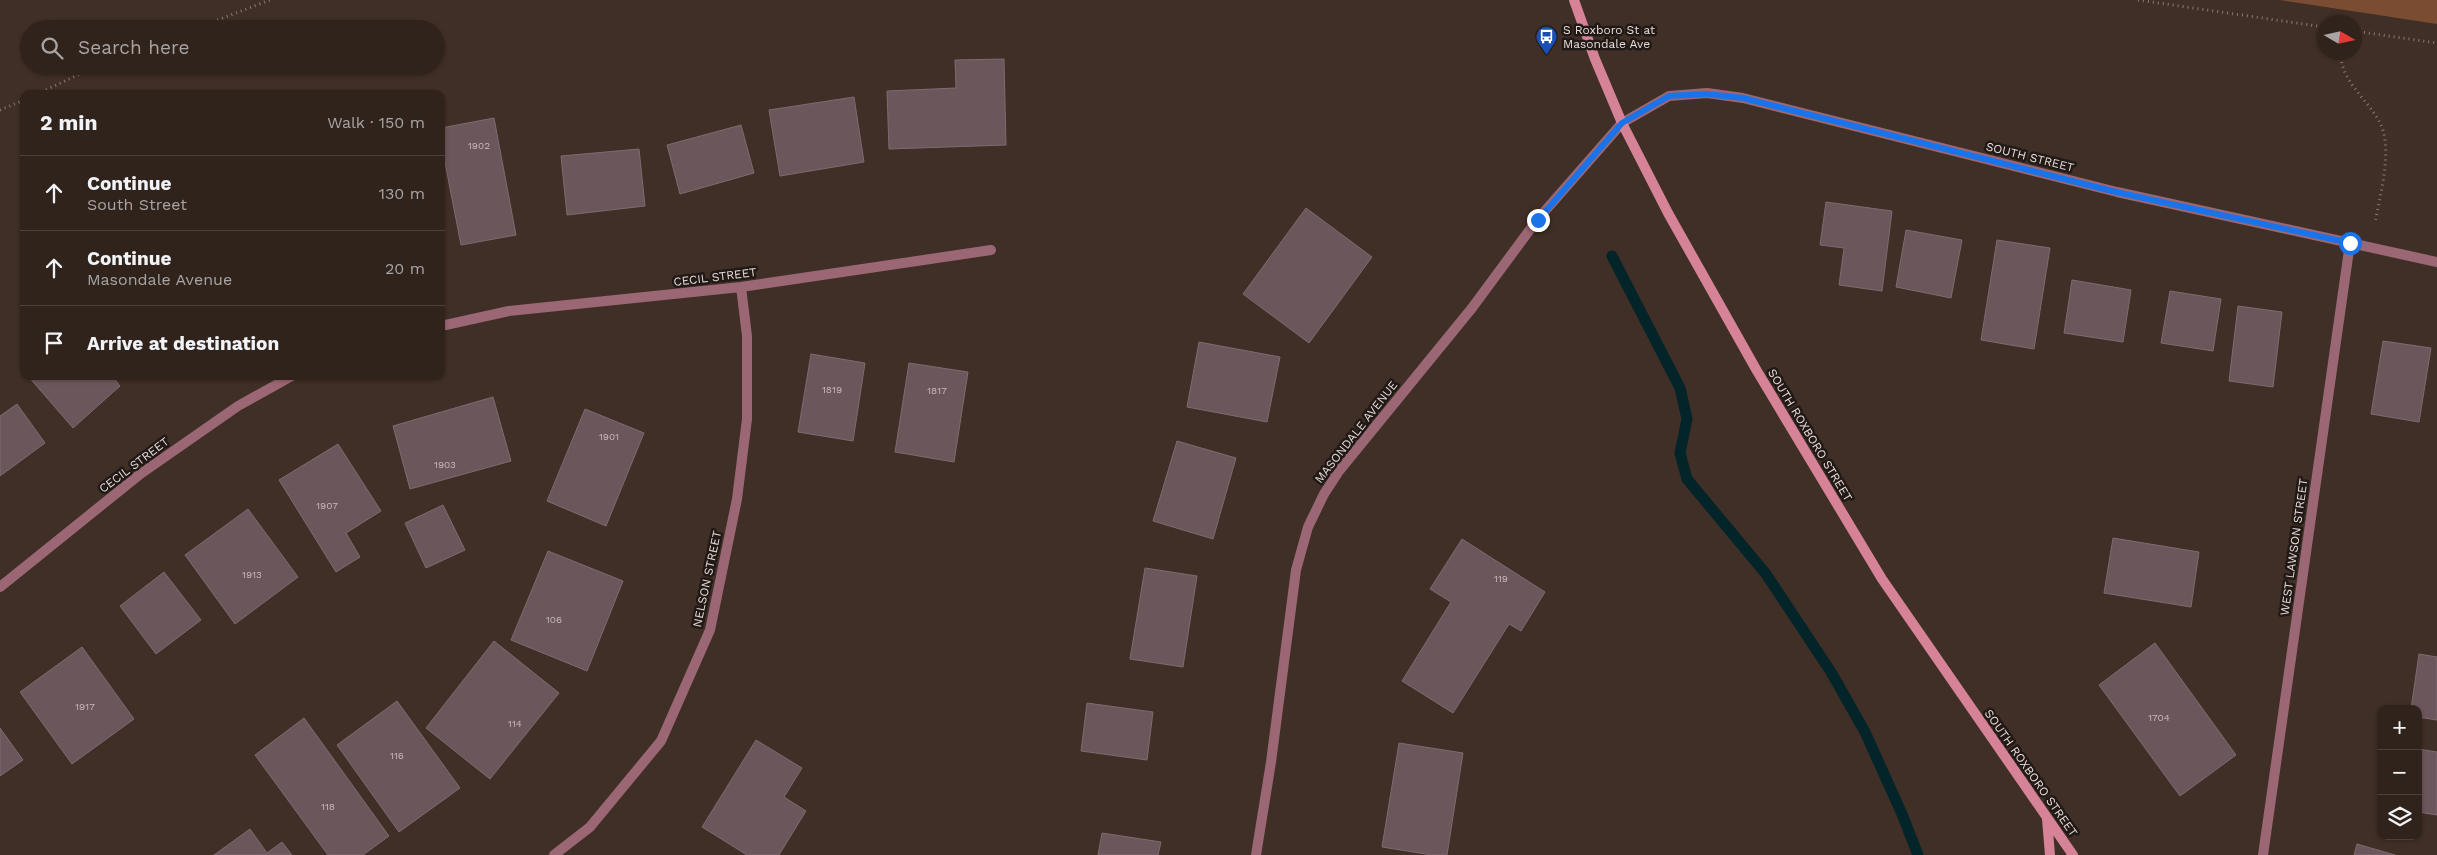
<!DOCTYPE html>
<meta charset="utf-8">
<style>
:root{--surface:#30231c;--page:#382b25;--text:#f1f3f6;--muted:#a8a4a3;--line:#4b403b}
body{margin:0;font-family:"Work Sans",sans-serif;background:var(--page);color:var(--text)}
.controls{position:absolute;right:15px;bottom:15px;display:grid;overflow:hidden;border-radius:10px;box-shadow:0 1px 4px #0004}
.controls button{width:45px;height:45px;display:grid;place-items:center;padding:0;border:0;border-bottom:1px solid var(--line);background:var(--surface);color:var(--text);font:25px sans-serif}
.compass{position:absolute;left:2317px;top:15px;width:45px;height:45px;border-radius:50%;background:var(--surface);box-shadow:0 1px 4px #0004;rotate:99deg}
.stop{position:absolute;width:15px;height:15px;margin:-11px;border:4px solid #1a73e8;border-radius:50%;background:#fff}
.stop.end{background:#1a73e8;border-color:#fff;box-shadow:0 1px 5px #0008}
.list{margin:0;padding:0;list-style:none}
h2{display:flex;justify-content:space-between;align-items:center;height:65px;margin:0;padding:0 20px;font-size:21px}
h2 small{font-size:16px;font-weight:400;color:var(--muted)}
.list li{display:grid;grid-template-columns:32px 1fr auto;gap:15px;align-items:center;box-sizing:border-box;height:75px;padding:0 20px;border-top:1px solid var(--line)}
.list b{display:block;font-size:19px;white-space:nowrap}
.list p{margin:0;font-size:16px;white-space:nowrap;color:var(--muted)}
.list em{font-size:16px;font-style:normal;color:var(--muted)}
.icon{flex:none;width:28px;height:28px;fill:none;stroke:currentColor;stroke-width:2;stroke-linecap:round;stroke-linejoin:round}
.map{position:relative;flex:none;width:2437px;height:855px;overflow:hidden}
.search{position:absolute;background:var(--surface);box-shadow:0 1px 4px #0004;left:20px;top:20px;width:425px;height:55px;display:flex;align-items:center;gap:12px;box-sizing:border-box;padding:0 18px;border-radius:28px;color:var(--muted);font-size:19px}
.panel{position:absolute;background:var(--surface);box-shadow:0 1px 4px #0004;left:20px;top:90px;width:425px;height:290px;border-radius:10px}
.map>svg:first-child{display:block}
.green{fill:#7a4d33}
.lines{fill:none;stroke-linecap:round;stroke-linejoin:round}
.stream{stroke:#032429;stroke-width:11}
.building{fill:#6b565c;stroke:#7f6a70}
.path{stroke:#887a73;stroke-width:3;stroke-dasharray:1 4;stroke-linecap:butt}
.street{stroke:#9c6774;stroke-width:10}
.secondary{stroke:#d68297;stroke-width:10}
.route{stroke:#1a73e8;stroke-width:6}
.labels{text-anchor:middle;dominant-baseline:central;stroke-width:5;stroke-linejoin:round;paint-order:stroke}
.number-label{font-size:10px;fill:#c8bab8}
.poi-label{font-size:12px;fill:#e7dcd7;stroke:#211915;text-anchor:start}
.street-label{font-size:12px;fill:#e7dcd7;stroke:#211915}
</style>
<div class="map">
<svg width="2437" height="855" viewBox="0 0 2437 855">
<rect width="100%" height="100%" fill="#402f26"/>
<path class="green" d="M2280,0h157v24z"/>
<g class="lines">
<path class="stream" d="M1612,256l68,132 7,31 -7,34 7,26 79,95 65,98 34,60 37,82 16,41"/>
</g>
<path class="building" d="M1004,59l2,86 -117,4 -2,-58 69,-3 -1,-28z
M854,97l10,65 -84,14 -11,-66z
M494,118l22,117 -55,10 -20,-103v-14z
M741,125l13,48 -74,21 -13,-49z
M639,149l6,57 -78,9 -6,-59z
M1826,202l66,9 -10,80 -43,-6 5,-37 -24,-3z
M1306,208l66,49 -63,86 -66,-49z
M1906,230l56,10 -11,58 -55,-11z
M1997,240l53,8 -16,101 -53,-9z
M2072,280l59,10 -8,52 -59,-9z
M2170,291l51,8 -8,52 -52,-8z
M2238,306l44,6 -9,75 -44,-6z
M2383,341l48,7 -12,74 -48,-8z
M1199,342l81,15 -13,65 -80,-15z
M811,354l54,9 -12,78 -55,-9z
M909,363l59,9 -14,90 -59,-10z
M28,376h84l8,10 -47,42z
M493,397l18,64 -101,28 -17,-63z
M17,404l28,39 -45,33v-60z
M585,409l59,24 -38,93 -59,-25z
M1177,441l59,17 -23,81 -60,-18z
M338,444l43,67 -35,22 14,24 -24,15 -57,-92z
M443,505l22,45 -39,18 -21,-45z
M248,509l50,68 -63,47 -50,-69z
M2113,538l86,14 -8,55 -87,-14z
M1462,539l83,53 -24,39 -12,-7 -56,89 -51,-32 49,-79 -21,-13z
M548,551l75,30 -36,90 -76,-31z
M1145,568l52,8 -14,91 -53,-8z
M164,572l37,48 -45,34 -36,-48z
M494,641l65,52 -69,86 -64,-51z
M2155,643l81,112 -56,41 -81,-111z
M82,647l52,72 -62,45 -52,-72z
M2419,654l18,3v63l-19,-3v-8h-7z
M397,701l63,87 -61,44 -62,-87z
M1087,703l66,9 -6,48 -66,-9z
M304,718l85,118 -26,19h-35l-73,-100z
M0,728l23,32 -23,16z
M756,740l46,28 -18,29 22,14 -27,44h-32l-45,-28z
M1399,743l64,10 -16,102h-15l-50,-8z
M2418,749l19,3v63l-19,-3z
M250,829l17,24 15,-11 10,13h-78z
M1102,833l59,9 -3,13h-60z
M2357,844l38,11h-41z"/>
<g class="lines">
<path class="path" d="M2138,0l186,27
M194,29l76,-29
M2354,31l83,12
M2341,52c-2,27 26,47 38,69 15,25 1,74 -4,102
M37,94l60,-28
M0,110l24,-10"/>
<path class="street" d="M441,326l68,-15 232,-24 250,-37
M0,587l139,-112 99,-69 54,-30
M554,855l36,-28 71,-86 49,-111 27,-131 10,-80v-83l-6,-49
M1256,855l15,-93 25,-192 12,-43 16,-33 15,-23 133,-163 65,-88 85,-97 47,-27 38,-3 36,5 374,94 320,70
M2263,855l87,-612"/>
<path class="secondary" d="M1574,0l21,59 27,64 46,90 89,158 125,208 191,276
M2047,819l3,36"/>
</g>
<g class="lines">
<path class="route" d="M1538,220l84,-97 47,-27 38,-2 36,4 373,94 234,51"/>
</g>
<defs>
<symbol id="bus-pin" viewBox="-11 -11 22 30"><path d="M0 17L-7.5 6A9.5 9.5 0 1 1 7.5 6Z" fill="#1a4fb4" stroke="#211915"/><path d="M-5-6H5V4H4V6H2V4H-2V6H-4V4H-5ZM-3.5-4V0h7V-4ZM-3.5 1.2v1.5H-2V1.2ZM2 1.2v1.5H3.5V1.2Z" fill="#fff"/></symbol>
</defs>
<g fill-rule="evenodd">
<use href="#bus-pin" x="1534" y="24" width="25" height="34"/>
</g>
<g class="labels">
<g class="number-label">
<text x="479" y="145">1902</text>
<text x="832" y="389">1819</text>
<text x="937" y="390">1817</text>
<text x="609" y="436">1901</text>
<text x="445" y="464">1903</text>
<text x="327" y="505">1907</text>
<text x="252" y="574">1913</text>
<text x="1501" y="578">119</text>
<text x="554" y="619">106</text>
<text x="85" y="706">1917</text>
<text x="2159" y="717">1704</text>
<text x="515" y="723">114</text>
<text x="397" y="755">116</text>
<text x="328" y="806">118</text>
</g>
<g class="poi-label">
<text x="1563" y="30">S Roxboro St at<tspan x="1563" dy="14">Masondale Ave</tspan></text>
</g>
<g class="street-label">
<text transform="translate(2030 157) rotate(14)">SOUTH STREET</text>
<text transform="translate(715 277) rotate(-7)">CECIL STREET</text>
<text transform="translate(1356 432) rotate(-52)">MASONDALE AVENUE</text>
<text transform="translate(1810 435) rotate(59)">SOUTH ROXBORO STREET</text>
<text transform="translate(134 465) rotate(-37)">CECIL STREET</text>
<text transform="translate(2294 547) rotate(-82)">WEST LAWSON STREET</text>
<text transform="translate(707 579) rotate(-78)">NELSON STREET</text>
<text transform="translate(2031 773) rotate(55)">SOUTH ROXBORO STREET</text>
</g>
</g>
</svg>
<div class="controls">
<button>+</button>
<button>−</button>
<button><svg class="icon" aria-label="layers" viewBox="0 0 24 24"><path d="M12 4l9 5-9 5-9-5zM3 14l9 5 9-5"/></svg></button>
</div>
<svg class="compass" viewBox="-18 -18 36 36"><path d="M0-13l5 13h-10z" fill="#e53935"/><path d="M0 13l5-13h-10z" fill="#a8a4a3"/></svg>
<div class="stop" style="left:2350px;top:243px"></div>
<div class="stop end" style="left:1538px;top:220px"></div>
<div class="search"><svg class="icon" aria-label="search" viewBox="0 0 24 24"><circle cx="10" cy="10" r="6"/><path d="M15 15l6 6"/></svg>Search here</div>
<section class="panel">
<h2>2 min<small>Walk · 150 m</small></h2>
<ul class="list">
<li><svg class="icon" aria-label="ahead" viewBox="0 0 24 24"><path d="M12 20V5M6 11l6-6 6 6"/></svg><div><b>Continue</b><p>South Street</p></div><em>130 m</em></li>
<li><svg class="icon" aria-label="ahead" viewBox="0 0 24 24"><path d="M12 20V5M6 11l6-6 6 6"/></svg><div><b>Continue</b><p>Masondale Avenue</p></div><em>20 m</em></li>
<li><svg class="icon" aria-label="arrive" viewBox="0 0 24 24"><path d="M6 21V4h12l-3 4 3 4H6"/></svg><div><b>Arrive at destination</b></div></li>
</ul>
</section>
</div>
